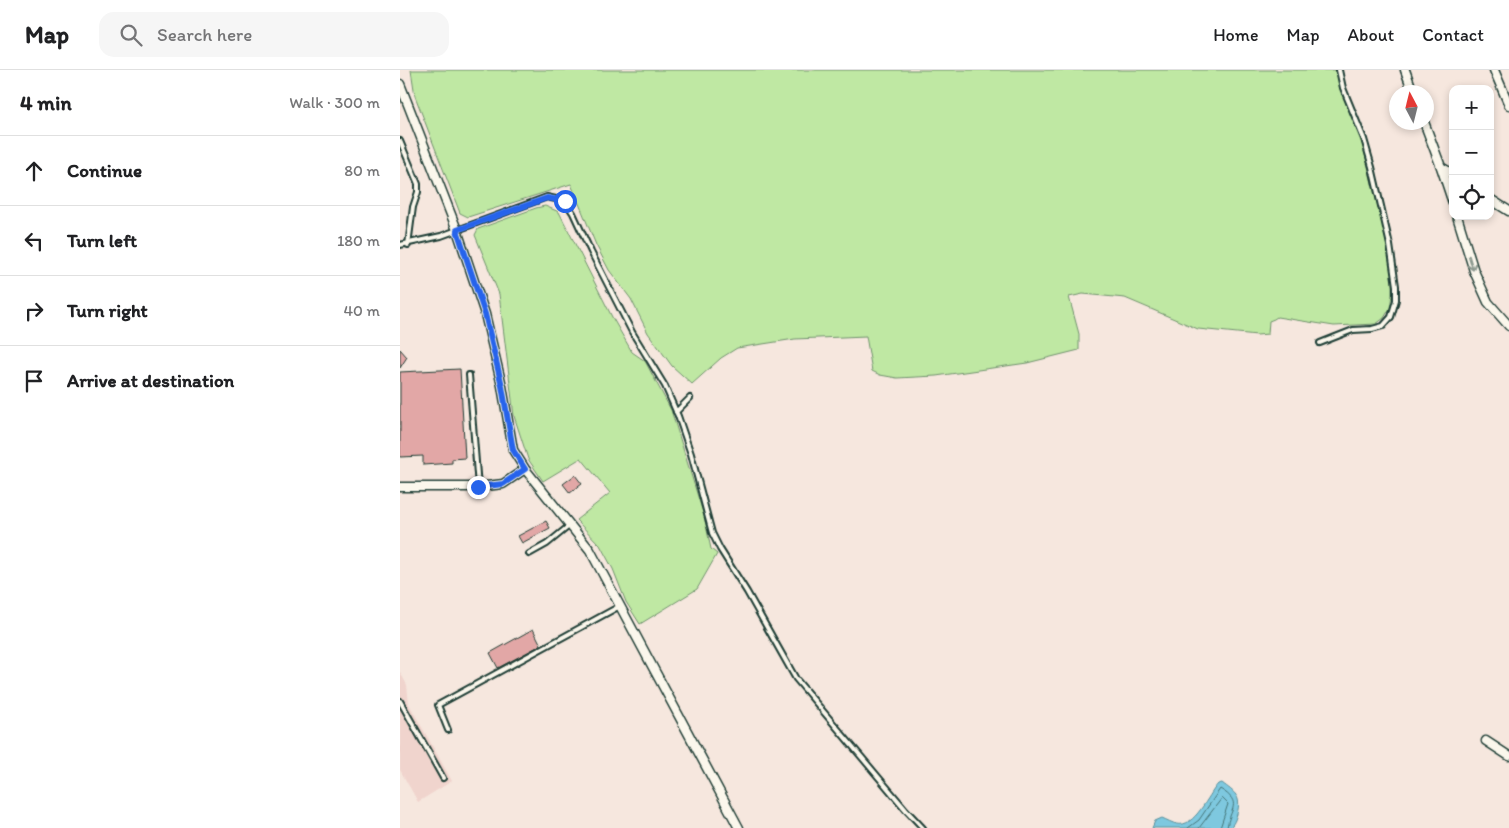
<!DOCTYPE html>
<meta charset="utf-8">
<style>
:root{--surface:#fff;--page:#f6f6f6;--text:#202124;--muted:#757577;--line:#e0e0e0}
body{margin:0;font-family:Itim,sans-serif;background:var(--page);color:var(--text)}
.controls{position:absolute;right:15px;top:15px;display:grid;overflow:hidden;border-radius:10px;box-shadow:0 2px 8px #0003}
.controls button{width:45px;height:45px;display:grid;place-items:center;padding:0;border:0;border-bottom:1px solid var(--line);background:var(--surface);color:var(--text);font:25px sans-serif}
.compass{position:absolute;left:989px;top:15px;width:45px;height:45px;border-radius:50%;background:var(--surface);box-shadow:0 2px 8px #0003;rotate:353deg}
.stop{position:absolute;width:15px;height:15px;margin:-11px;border:4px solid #2563eb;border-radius:50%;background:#fff}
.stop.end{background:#2563eb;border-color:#fff;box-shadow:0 1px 5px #0008}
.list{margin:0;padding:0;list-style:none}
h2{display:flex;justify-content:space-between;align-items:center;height:65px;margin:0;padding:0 20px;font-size:21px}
h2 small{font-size:16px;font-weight:400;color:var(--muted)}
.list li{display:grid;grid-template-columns:32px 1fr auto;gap:15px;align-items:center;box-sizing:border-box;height:70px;padding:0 20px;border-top:1px solid var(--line)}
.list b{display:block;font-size:19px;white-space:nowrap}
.list em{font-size:16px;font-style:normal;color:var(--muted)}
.icon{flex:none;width:28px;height:28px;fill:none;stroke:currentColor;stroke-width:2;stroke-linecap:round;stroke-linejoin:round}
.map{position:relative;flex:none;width:1109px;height:758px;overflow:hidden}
header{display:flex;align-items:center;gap:30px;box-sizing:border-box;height:70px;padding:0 25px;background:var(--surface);border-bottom:1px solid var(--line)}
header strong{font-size:24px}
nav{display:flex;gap:28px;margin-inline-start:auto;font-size:18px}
.search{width:350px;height:45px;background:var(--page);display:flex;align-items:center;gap:12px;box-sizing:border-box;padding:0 18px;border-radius:15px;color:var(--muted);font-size:19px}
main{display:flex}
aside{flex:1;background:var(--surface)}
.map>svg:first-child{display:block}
.built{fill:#f0d4cd}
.green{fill:#bfe8a3;stroke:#6f926c}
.water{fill:#7ec8df;stroke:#58909b}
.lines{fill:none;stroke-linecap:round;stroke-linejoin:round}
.shore{stroke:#457578;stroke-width:1}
.building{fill:#e2a7a6;stroke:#1f3d34}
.lane-casing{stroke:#1f3d34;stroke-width:8}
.street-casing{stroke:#1f3d34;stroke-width:11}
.lane{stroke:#fbf7ec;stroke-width:4}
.street{stroke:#fbf7ec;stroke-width:8}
.oneway{stroke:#8d9a90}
.route{stroke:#2563eb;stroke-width:6}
</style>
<header>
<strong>Map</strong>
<div class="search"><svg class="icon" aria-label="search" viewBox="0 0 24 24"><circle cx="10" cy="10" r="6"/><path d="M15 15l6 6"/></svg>Search here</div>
<nav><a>Home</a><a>Map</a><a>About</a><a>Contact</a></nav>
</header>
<main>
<aside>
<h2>4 min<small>Walk · 300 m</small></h2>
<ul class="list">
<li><svg class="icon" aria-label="ahead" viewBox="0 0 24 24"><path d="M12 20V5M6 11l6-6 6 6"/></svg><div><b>Continue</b></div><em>80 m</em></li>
<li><svg class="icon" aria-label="left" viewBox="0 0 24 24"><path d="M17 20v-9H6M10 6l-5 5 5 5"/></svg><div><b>Turn left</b></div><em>180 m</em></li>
<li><svg class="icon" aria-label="right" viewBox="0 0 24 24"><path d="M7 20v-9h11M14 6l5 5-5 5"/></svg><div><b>Turn right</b></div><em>40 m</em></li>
<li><svg class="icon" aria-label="arrive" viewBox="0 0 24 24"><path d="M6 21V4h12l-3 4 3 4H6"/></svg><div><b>Arrive at destination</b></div></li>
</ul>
</aside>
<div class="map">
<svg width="1109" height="758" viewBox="0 0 1109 758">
<rect width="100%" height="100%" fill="#f6e7de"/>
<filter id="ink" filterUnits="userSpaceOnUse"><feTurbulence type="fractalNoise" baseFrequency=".02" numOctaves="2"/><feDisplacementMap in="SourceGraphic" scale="10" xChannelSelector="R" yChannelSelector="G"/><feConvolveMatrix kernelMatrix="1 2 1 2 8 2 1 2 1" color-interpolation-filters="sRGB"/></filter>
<g filter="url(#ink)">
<path class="built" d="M0,602l7,13 2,19 43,77 -34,21 -18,-32z"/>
<path class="green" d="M11,0h925l7,26 12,26 7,21 23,92 7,42v17l-2,14 -6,10 -8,6 -42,2 -57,-9 -3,2 -5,2 -1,13 -11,1 -59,-6 -73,-31 -42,-4 -14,3 10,37v16l-52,13 -91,13 -39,2 -17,-3 -8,-4 -6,-35 -71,3 -58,9 -16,10 -29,26 -20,-18 -24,-33 -17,-34 -22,-29 -13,-25 -25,-61 -103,33 -8,-4 -45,-117z
M145,136l14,6 53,105 20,35 13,9 26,49 33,106 7,33 6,5 -20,35 -57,35 -14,-22 -13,-33 -13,-24 -24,-25 34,-27 -29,-35 -38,23 -15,-22 -14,-43 -15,-122 -24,-59 3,-6 58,-21z"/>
<path class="water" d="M822,713c13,10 20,13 15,31 -2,6 -3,10 -8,14h-77l3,-7 7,-3c5,2 10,5 15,6 18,4 31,-29 41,-40z"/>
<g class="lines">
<path class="shore" d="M788,758l11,-8 21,-31c24,14 9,20 7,39
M799,758l23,-30 6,6 -8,24"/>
</g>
<path class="building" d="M0,279l7,8 -7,11z
M60,299l5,89 -13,1v4l-29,2v-9l-23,1v-85z
M175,405l7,9 -12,9 -7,-9z
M146,451l4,7 -28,15 -4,-7z
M133,559l8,16 -43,23 -8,-15z"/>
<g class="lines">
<defs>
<path id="lane" d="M0,71l18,43v8l-5,15 -5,38
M0,175l41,-9 106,-39 18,4 8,12 18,39 41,80 33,54 13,30 13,38 21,79 8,16 27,43 49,87 110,131 17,18
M920,273l33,-13 19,-1 11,-3 8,-9 5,-17v-14l-6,-41 -18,-78 -8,-28 -21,-51 -4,-18
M69,305l9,112
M276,342l14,-14
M129,484l18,-10 22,-18
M0,631l43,77
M48,660l-10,-25 182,-99"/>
<path id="street" d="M1005,0l8,22
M1094,0l15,35
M0,14l57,146 28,84 17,72 11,64 12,19 65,81 149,278
M1024,52l17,45 12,36
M1041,97l12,7
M1090,129l19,12
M1057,146l17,55 14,31 21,24
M0,417h78l25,-3 22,-15
M1086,671l23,15"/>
</defs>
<use href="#lane" class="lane-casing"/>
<use href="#street" class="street-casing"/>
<use href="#lane" class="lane"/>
<use href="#street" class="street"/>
</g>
<defs><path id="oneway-shaft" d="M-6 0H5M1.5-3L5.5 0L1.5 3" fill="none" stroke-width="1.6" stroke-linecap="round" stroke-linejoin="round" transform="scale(1.25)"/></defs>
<use class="oneway" href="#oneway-shaft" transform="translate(1071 193) rotate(73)"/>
</g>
<g class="lines" filter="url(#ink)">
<path class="route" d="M78,417l25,-3 22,-15 -12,-19 -11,-64 -17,-72 -28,-84 90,-32 18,3"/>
</g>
</svg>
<div class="controls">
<button>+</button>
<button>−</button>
<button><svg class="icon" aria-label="locate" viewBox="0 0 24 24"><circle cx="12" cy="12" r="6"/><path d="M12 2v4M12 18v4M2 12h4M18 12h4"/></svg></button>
</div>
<svg class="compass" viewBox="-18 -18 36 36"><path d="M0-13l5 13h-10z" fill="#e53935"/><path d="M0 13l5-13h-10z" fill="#757577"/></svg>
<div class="stop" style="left:165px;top:131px"></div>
<div class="stop end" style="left:78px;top:417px"></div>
</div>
</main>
